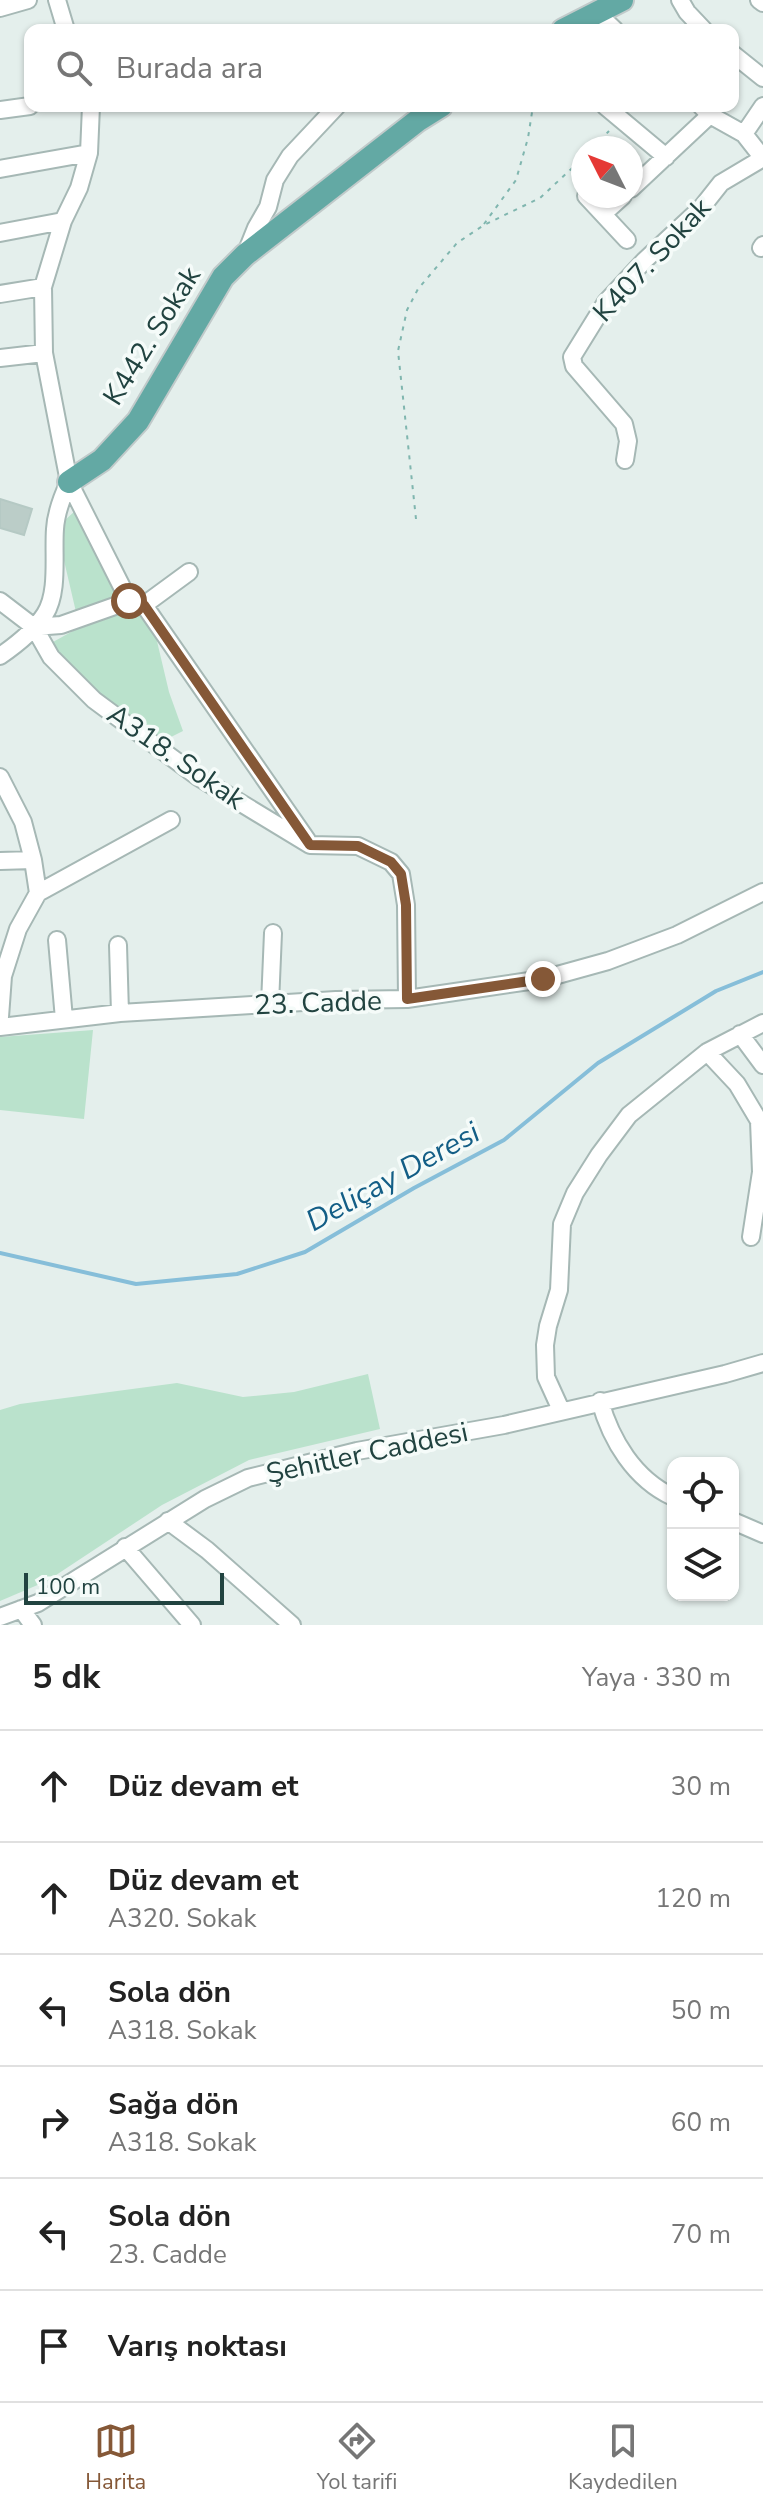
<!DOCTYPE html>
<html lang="tr">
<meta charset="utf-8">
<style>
:root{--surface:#fff;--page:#f6f6f6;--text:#222;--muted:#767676;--line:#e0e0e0;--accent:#855837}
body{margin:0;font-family:"Nunito Sans",sans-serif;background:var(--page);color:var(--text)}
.controls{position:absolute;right:24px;bottom:24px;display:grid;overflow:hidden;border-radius:16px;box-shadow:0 2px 6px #0004}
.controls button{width:72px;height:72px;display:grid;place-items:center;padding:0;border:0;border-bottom:2px solid var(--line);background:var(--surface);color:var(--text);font:40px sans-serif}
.compass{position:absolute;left:571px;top:136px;width:72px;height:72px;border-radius:50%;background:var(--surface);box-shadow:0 2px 6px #0004;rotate:312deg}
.scale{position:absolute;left:24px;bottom:20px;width:200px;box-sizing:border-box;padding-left:8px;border:4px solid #214340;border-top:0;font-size:22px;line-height:28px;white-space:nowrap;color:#214340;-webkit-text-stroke:6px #f5fbf9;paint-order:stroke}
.stop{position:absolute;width:24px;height:24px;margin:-18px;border:6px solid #855837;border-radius:50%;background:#fff}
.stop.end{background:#855837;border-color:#fff;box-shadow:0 2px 8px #0008}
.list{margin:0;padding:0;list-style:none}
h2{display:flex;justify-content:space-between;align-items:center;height:104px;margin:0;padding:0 32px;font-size:34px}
h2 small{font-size:26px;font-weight:400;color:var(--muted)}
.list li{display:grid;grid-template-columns:52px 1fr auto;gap:24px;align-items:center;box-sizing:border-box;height:112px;padding:0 32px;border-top:2px solid var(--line)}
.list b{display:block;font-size:30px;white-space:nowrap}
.list p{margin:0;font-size:26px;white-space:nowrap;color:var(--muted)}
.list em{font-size:26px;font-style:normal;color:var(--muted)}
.icon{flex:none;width:44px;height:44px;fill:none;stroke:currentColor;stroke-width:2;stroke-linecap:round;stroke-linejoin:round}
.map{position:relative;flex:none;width:763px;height:1625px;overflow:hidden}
.search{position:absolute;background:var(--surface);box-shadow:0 2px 6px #0004;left:24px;right:24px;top:24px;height:88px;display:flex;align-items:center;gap:20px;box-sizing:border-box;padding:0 28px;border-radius:16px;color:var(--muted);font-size:30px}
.sheet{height:776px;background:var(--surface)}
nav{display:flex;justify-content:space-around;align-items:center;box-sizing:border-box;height:112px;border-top:2px solid var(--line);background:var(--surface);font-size:22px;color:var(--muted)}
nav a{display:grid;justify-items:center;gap:4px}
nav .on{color:var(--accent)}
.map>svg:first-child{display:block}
.green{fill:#bae2cc}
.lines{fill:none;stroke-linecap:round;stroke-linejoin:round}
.stream{stroke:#86bed9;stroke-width:4}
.building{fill:#bbcdc8;stroke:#b5c9c4;stroke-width:2}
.minor-casing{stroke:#a6b8b5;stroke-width:20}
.major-casing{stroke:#c1caca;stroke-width:26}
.path{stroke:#80b6af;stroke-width:2;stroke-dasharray:4 6;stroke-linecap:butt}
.minor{stroke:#fff;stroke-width:16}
.major{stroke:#63a9a4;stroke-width:22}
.route{stroke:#855837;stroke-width:10}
.labels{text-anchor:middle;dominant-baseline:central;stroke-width:7;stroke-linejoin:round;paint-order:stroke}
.street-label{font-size:28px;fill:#214340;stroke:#f5fbf9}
.water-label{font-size:30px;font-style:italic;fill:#135e86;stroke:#f5fbf9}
</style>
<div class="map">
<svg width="763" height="1625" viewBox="0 0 763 1625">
<rect width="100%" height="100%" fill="#e4efec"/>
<path class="green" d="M75,511l40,79 -1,8 -38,14 -14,-60 3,-32z
M125,612l14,3 17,22 13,55 14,39 -22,11 -93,-74 -15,-26 27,-15z
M93,1030l-9,89 -84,-9v-73z
M368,1374l12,55 -131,31 -87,45 -115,76 -47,20v-191l20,-6 157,-21 66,14 51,-5z"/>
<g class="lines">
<path class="stream" d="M0,1253l136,31 101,-10 68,-22 109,-64 90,-48 94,-77 118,-72 47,-19"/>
</g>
<path class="building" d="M0,499l32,10 -8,26 -24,-7z"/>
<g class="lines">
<defs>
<path id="minor" d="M57,0l9,30
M680,0l7,12 17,18
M759,0l4,3
M0,8l28,-8
M596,12l19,18
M733,54l30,24
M91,106l-2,47 -10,35 -16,33 -20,66 1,66 25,129 60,119
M605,106l61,51
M701,106l9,9 34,19 18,23
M0,110l30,-4
M744,134l19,-28
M0,169l89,-16
M631,189l79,-74
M586,196l41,44
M603,214l20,-18
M0,233l63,-12
M761,248l2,-3
M246,253l10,-25 12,-21 7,-27 15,-24 47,-50
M0,294l43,-7
M0,358l44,-5
M625,460l3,-19 -4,-17 -50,-58 -2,-9 34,-55 39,-42 57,-53 19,-24 42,-25
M0,601l34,26 17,30 43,43 104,77 112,68 48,1 33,16 10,12 5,31 1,94
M144,605l163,235
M34,627l27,-2 68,-24 15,4 45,-33
M0,656c16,-11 34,-25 45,-42 14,-22 8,-59 10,-85 1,-17 7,-32 14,-47
M0,777l23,45 10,38 5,33 -20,36 -15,47 -3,41
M0,861l33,-1
M38,893l133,-73
M57,940l7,79
M118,945l2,68
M270,1004l3,-71
M0,1027l120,-14 216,-13 71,-1 136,-20 65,-18 69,-26 86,-43
M740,1034l23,31
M707,1052l30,32 22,37 2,51 -10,65
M600,1401c11,39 34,78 73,96
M561,1410l-15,-33 -1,-32 3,-19 11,-36 3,-66 13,-31 24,-38 30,-40 78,-63 56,-29
M168,1521l39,29 85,75
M733,1521l30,13
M125,1547l67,78
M21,1609l12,16
M0,1617l38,-14 167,-104 43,-21 109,-27 147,-26 221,-51 38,-11"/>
<path id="major" d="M563,30l59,-30
M69,482l33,-22 36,-39 85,-144 22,-22 172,-134 24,-15"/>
</defs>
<use href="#minor" class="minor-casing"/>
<use href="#major" class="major-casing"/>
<path class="path" d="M593,148l16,-17
M484,224l32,-44 12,-42 5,-32
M416,519l-18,-168 9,-41 11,-21 39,-46 27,-18 56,-27 43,-40"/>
<use href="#minor" class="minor"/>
<use href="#major" class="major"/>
</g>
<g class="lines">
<path class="route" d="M129,601l15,4 166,240 48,1 33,16 10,12 5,31 1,94 136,-20"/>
</g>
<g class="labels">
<g class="street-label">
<text transform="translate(652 260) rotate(-47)">K407. Sokak</text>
<text transform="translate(152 336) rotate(-58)">K442. Sokak</text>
<text transform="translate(176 757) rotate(35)">A318. Sokak</text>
<text transform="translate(318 1003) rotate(-2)">23. Cadde</text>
<text transform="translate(367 1453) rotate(-12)">Şehitler Caddesi</text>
</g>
<g class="water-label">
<text transform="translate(393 1177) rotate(-29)">Deliçay Deresi</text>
</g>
</g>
</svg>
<div class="controls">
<button><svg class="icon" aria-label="locate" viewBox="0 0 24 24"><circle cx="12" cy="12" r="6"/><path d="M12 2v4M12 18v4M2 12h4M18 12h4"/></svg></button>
<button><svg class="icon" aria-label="layers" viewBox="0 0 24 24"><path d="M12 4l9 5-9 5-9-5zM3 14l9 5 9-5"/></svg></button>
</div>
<svg class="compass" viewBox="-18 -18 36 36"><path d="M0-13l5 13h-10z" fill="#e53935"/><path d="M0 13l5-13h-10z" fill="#767676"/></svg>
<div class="scale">100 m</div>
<div class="stop" style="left:129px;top:601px"></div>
<div class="stop end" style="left:543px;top:979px"></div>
<div class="search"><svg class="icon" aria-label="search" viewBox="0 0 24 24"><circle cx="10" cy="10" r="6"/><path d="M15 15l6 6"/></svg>Burada ara</div>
</div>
<section class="sheet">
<h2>5 dk<small>Yaya · 330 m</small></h2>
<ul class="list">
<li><svg class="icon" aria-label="ahead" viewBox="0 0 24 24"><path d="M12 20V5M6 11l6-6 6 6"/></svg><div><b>Düz devam et</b></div><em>30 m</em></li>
<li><svg class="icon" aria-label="ahead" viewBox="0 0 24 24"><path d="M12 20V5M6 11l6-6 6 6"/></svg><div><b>Düz devam et</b><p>A320. Sokak</p></div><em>120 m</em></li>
<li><svg class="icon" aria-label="left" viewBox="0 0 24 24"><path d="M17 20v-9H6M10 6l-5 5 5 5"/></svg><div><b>Sola dön</b><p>A318. Sokak</p></div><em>50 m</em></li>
<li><svg class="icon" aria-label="right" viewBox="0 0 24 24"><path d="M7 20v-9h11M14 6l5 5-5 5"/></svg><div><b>Sağa dön</b><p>A318. Sokak</p></div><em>60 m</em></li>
<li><svg class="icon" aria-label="left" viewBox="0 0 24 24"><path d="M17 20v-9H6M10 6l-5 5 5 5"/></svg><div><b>Sola dön</b><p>23. Cadde</p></div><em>70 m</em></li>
<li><svg class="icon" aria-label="arrive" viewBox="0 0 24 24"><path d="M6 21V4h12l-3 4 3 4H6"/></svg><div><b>Varış noktası</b></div></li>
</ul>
</section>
<nav>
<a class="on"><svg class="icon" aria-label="map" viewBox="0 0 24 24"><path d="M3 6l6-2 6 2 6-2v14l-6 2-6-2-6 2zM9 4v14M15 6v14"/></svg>Harita</a>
<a><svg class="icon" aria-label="directions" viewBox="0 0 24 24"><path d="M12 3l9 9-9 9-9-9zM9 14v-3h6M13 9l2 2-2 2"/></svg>Yol tarifi</a>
<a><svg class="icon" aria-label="saved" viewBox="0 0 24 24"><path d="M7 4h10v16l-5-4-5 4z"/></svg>Kaydedilen</a>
</nav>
